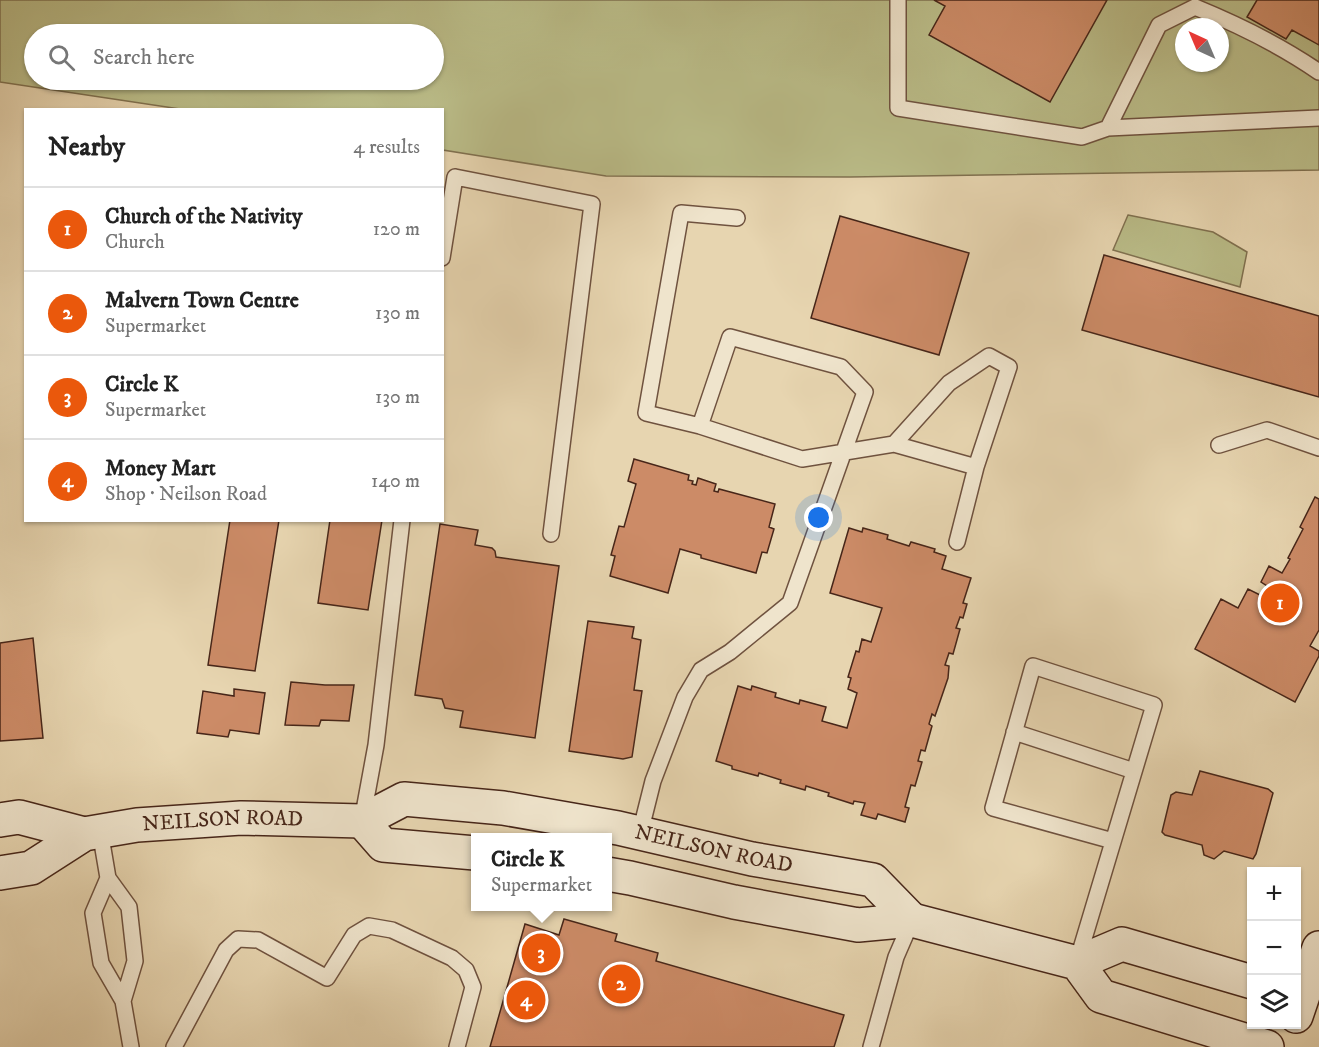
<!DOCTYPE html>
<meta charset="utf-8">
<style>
:root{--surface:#fff;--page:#f6f6f6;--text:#222;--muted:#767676;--line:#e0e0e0;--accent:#ea580c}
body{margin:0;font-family:"IM FELL DW Pica",serif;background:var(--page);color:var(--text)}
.controls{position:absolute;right:18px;bottom:18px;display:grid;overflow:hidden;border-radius:0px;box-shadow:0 2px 4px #0004}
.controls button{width:54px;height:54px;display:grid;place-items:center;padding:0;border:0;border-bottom:2px solid var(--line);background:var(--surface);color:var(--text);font:30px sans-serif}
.compass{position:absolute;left:1175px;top:18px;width:54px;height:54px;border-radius:50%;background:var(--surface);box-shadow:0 2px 4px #0004;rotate:316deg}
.you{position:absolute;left:819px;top:518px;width:21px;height:21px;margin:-15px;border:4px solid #fff;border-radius:50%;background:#1a73e8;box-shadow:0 0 0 9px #1a73e833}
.badge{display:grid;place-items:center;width:39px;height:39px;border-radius:50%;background:var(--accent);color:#fff;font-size:20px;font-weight:700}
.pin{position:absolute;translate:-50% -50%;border:3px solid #fff;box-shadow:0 2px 6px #0006}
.popup{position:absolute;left:471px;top:833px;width:141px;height:78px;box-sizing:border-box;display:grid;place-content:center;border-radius:0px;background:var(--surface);filter:drop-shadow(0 2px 4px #0005);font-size:20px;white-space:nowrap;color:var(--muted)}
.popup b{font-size:22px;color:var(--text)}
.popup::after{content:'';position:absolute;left:50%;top:100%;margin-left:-12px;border:12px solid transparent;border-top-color:var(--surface)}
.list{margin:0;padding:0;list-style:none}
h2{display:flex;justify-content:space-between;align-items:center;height:78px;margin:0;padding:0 24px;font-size:26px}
h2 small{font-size:20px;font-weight:400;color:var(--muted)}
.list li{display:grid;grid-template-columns:39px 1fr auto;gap:18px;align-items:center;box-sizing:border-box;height:84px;padding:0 24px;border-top:2px solid var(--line)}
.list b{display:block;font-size:22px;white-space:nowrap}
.list p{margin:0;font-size:20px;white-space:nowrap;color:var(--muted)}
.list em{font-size:20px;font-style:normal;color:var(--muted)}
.icon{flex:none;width:33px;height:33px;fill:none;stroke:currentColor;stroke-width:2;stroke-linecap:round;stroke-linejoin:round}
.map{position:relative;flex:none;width:1319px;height:1047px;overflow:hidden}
.search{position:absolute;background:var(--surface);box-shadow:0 2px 4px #0004;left:24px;top:24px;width:420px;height:66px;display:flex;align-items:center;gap:15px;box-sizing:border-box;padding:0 21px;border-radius:33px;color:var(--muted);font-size:22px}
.panel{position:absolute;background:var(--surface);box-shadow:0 2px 4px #0004;left:24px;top:108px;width:420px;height:414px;border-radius:0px}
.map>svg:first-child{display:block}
.green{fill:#babc88;stroke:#807150;stroke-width:1.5;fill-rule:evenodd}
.building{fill:#cc8b67;stroke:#472619;stroke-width:1.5}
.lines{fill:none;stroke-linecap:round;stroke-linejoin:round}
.lane-casing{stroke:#6f523f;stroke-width:18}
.secondary-casing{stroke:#472619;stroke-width:36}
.lane{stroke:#efe4cc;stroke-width:15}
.secondary{stroke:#efe4cc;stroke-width:33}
.labels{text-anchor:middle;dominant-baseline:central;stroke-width:5;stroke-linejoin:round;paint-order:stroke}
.street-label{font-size:21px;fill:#472619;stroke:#efe4cc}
</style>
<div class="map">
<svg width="1319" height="1047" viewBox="0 0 1319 1047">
<rect width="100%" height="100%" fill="#e7d5b0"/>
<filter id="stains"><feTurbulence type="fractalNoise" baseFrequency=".00333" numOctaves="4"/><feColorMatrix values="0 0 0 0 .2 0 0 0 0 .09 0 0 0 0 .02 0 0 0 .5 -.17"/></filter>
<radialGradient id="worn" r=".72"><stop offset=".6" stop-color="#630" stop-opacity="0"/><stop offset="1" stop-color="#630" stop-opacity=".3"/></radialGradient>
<path class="green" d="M0,0h1319v170l-469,7 -244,-1 -163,-26 -1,-40 -262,-1 -180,-27zM1184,27h36v36h-36zM34,34h400v46h-400z
M1128,215l85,17 34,20 -7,35 -127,-37z"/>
<path class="building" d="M934,0h173l-57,102 -121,-67 16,-29z
M1257,0h62v45l-27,-15 -6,9 -39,-22z
M840,216l129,37 -30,102 -128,-37z
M1104,255l215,61v81l-237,-67z
M634,459l55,16 -1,5 5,1 -1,3 4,1 2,-7 18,6 -2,7 4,1 1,-3 56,15 -6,23 5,2 -7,24 -5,-1 -6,21 -55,-15v-3l-21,-6 -12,44 -58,-17 5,-20 -4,-1 8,-29 5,1 12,-43 -8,-3z
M1315,497l4,2v131l-9,16 9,5v5l-24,46 -100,-53 26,-50 17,9 10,-19 14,7 5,-10 -6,-4 8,-16 13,7 8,-14 -2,-1 15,-29 -3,-2z
M230,520h49l-24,151 -47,-6z
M330,520h52l-14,90 -50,-7z
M440,524l38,6 -3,15 17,3 3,3 1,6 63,9 -24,172 -75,-11 3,-16 -18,-3 -3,-9 -27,-4z
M849,528l13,4 1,-4 25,7 -1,4 22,7 2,-4 24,7 -1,3 12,4 -4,13 29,9 -8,25 4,1 -4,14 -3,-1 -4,11 4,1 -7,25 -4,-1 -4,12 4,1 -1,12 -13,38 -3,-2 -3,10 3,2 -7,25 -4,-1 -3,11 4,1 -7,24 -4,-1 -6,22 4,1 -4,14 -27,-8 -2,5 -15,-4 4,-12 -11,-2 -1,3 -25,-8 1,-3 -23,-7 -1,4 -25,-7 1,-3 -22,-7 -1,3 -26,-7v-3l-16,-5 22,-75 13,4 1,-4 24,7 -1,4 24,7 1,-4 26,7 -4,14 25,7 10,-35 -9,-4 3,-11 -3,-1 8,-26 3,1 3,-13 9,3 11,-34 -52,-15z
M588,621l46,6 -2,11 9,2 -7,50 8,1 -10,66 -9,2 -54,-8z
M33,638l10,100 -43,3v-98z
M291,682l34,3h29l-5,36 -28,-1 -2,6 -34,-1z
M234,689l31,4 -6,41 -29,-4 -2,7 -31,-4 6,-42 31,5z
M1200,771l68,18 5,4 -17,61 -3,5 -29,-8 -10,8 -10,-4 -2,-10 -37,-10 -3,-3 9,-37 5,-3 16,3z
M564,919l53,15 -2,7 43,12 -2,8 188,54 -10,32h-344l35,-123 34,11z"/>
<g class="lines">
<defs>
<path id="lane" d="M898,0v108l184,29 26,-9 211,-10
M1108,128l51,-103 36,-18c44,18 85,38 124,65
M737,218l-56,-5 -35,200 54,13 102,33 92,-15 82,23
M442,258l13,-81 137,27 -41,330
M894,444l55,-61 40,-27 20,11 -33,100 -19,75
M1219,445l48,-15 52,18
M1014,732l120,39
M362,821l14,-76 26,-225
M100,831l8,47 21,29 6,54 -12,40
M640,833l13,-52 32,-84 16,-27 29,-18 60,-49 75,-211 -24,-25 -111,-30 -30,89
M108,878l-15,35 8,50 22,38 8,46
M1077,962c26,-85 51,-171 77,-257l-121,-39 -40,142 120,33
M174,1047l52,-97 12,-11 20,1 69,38 27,-43 15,-9 23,4 60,28 14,12 7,17 -16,60
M871,1047l25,-90 16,-37"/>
<g id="secondary">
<path d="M0,820l19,-3 65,17"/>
<path d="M362,821l21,24 92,8"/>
<path id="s1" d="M0,873l31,-5 53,-34 53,-9 104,-7 121,3 42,-22 99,9 115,20 134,31 121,21 39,40"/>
<path d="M607,874l23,4 104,24 124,23 54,-5 165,43 24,33 166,51"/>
<path d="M1077,963l45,-19 130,38"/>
<path d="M1296,1016l23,-68"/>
</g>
</defs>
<use href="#lane" class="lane-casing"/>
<use href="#secondary" class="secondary-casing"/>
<use href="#lane" class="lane"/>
<use href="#secondary" class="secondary"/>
</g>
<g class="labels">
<g class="street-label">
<text stroke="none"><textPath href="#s1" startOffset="234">NEILSON ROAD</textPath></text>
<text stroke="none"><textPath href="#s1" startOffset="735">NEILSON ROAD</textPath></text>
</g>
</g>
<rect width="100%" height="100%" filter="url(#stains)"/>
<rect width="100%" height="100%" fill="url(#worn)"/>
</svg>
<div class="controls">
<button>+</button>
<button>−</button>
<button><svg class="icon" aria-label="layers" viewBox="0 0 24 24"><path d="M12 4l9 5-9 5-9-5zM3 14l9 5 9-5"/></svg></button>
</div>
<svg class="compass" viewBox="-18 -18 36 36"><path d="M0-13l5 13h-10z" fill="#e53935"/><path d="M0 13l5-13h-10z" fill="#767676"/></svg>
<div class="you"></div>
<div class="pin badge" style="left:1280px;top:603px">1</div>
<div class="pin badge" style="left:621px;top:984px">2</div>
<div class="pin badge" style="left:541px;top:953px">3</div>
<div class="popup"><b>Circle K</b>Supermarket</div>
<div class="pin badge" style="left:526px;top:1000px">4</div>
<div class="search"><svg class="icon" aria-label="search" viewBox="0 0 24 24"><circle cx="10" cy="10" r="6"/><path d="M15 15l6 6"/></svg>Search here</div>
<section class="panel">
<h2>Nearby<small>4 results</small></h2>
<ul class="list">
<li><span class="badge">1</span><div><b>Church of the Nativity</b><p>Church</p></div><em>120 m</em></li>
<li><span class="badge">2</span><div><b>Malvern Town Centre</b><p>Supermarket</p></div><em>130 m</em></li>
<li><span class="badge">3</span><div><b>Circle K</b><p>Supermarket</p></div><em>130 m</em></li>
<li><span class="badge">4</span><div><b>Money Mart</b><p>Shop · Neilson Road</p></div><em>140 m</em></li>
</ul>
</section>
</div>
